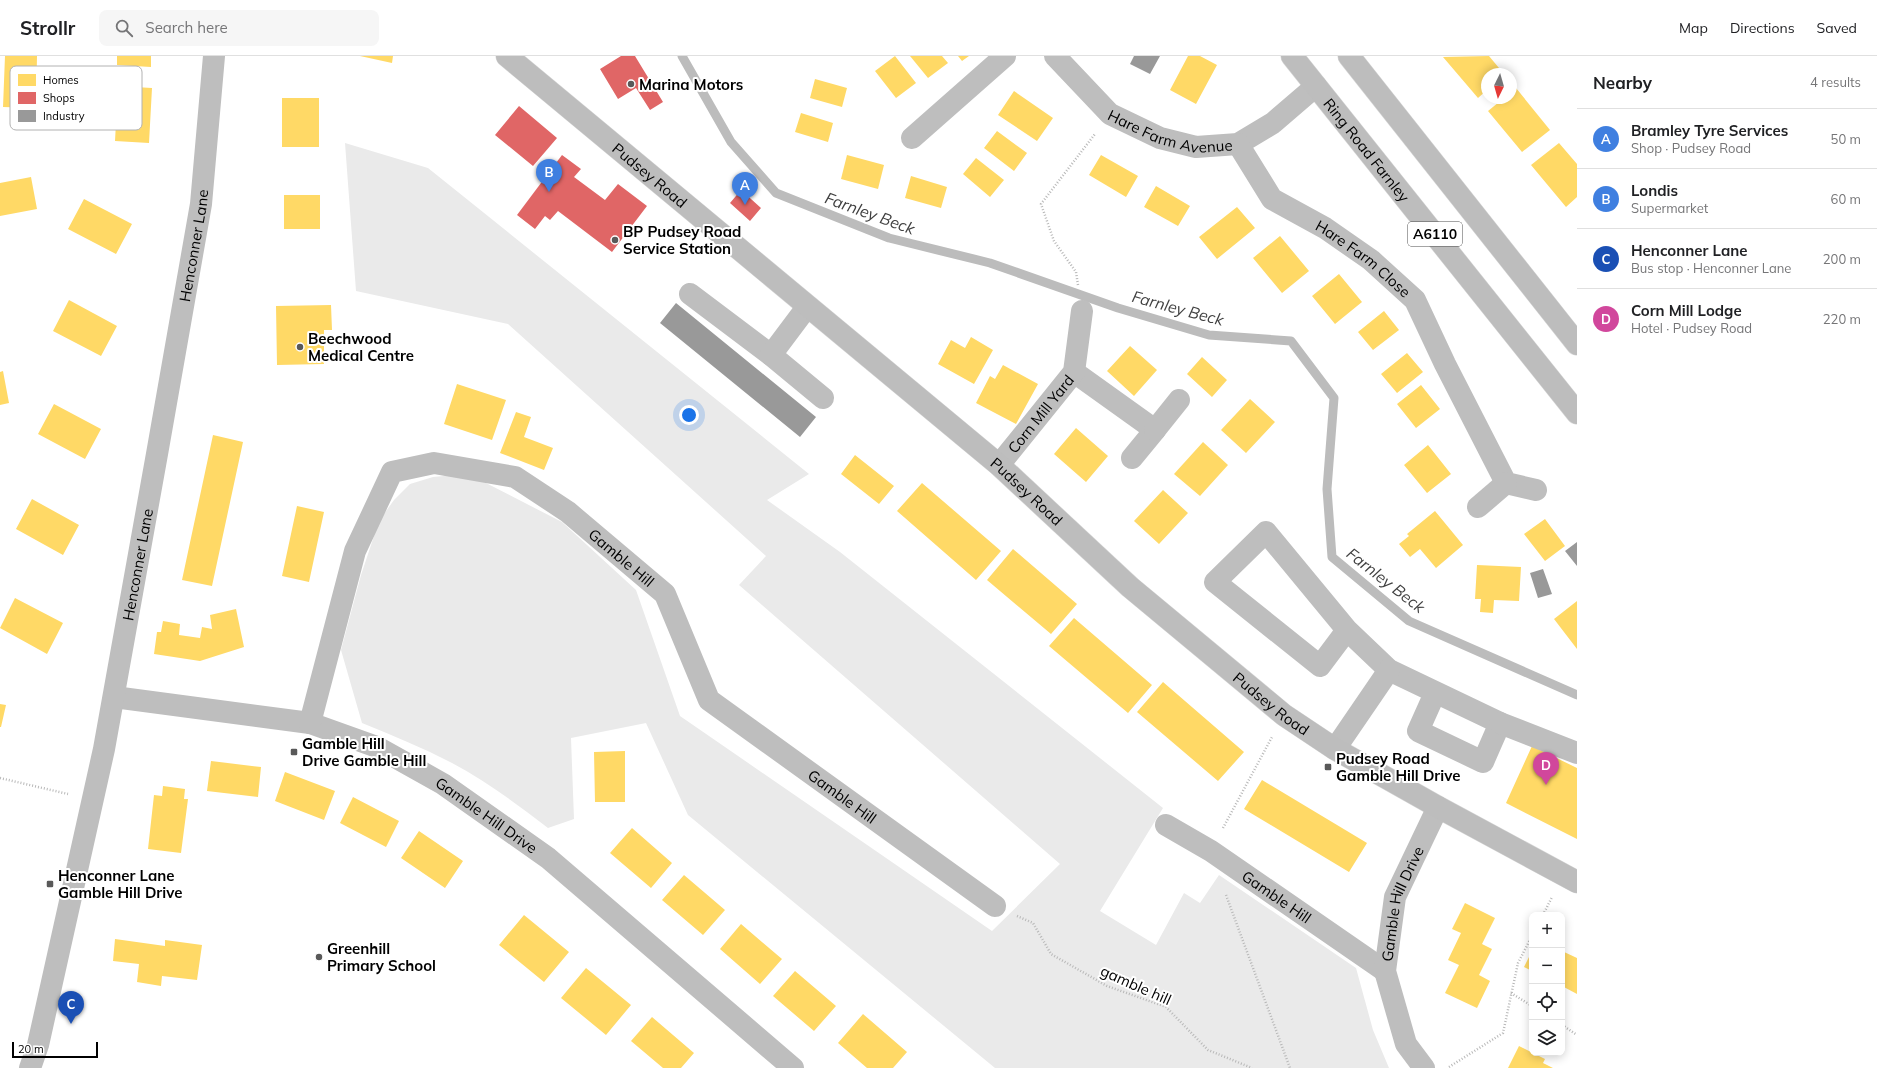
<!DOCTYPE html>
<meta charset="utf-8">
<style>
:root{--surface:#fff;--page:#f6f6f6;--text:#202124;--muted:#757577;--line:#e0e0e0;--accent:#595959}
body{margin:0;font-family:Mulish,sans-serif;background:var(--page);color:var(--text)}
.controls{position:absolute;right:12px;bottom:12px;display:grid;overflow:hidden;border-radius:8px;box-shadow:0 2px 10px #0003}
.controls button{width:36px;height:36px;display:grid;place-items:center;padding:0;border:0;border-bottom:1px solid var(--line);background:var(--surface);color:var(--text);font:20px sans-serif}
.compass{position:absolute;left:1481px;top:12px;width:36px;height:36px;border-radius:50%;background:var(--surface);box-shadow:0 2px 10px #0003;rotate:185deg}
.scale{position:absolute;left:12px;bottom:10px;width:86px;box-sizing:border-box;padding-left:4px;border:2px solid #000;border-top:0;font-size:11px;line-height:14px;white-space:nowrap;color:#000;-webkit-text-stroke:3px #fff;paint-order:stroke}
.you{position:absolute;left:689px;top:359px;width:14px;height:14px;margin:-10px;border:3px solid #fff;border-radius:50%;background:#1a73e8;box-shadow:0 0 0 6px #1a73e833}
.badge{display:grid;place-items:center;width:26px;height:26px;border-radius:50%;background:var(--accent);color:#fff;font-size:13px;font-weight:700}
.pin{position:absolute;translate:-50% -33px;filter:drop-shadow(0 1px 2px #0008)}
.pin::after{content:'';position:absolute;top:21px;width:14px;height:12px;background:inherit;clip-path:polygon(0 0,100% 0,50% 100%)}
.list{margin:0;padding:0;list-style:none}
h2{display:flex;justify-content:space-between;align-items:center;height:52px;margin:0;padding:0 16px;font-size:17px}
h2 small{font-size:13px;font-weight:400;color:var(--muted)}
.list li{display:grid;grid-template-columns:26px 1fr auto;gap:12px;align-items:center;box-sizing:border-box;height:60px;padding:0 16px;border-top:1px solid var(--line)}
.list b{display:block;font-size:15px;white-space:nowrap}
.list p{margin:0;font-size:13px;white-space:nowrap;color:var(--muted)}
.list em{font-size:13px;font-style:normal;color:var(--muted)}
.icon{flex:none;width:22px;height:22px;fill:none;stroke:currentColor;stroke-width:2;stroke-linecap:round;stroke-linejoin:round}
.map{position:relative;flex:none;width:1577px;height:1012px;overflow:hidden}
header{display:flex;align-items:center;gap:24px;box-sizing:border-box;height:56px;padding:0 20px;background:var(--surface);border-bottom:1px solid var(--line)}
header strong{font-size:19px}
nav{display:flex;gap:22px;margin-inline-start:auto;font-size:14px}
.search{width:280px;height:36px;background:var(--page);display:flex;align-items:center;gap:10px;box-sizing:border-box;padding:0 14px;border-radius:8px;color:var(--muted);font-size:15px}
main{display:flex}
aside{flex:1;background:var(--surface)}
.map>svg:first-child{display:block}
.green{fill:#eaeaea}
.homes{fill:#ffd966}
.shops{fill:#e06666}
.industry{fill:#999}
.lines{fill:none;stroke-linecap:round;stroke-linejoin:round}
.stream{stroke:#bcbcbc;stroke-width:9}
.major-casing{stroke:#dbdbdb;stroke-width:23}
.highway-casing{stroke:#dbdbdb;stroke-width:23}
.path{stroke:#b8b8b8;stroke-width:2.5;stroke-dasharray:1 2;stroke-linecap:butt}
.minor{stroke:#bebebe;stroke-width:22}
.major{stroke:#bdbdbd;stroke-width:22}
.highway{stroke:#bdbdbd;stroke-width:22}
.poi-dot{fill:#595959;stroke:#fff;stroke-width:1.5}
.labels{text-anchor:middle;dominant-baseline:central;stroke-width:4;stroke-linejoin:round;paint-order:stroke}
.shield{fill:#fff;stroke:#4c4c4c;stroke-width:1}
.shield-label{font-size:14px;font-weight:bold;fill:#000}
.poi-label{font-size:15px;font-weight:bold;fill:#000;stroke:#fff;text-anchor:start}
.street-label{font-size:15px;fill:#000;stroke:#fff}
.water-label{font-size:16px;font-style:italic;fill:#404040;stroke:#fff}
.key{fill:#fff;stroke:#b2b2b2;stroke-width:1}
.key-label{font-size:11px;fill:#000}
</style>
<header>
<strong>Strollr</strong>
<div class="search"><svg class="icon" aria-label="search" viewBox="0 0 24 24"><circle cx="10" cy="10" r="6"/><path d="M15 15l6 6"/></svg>Search here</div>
<nav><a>Map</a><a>Directions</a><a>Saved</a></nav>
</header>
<main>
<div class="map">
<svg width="1577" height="1012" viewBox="0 0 1577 1012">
<rect width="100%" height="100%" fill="#fff"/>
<path class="green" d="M345,87l83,25 381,306 -42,26 73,52 323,256 -63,103 56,34 28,-52 16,10 19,-28 137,93 17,62 16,38h-394l-307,-253 -42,-92 -75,15 3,81 -26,9c-30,-23 -62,-47 -96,-65 -29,-15 -60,-28 -90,-40l-21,-73 20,-75 18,-54 15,-21 16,-16 23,-7 21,-2 28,6 80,41 74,68 44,126 312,215 68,-67 -321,-279 27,-29 -258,-232 -152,-33z"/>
<path class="homes" d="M5,0h32l-1,52 -33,-1z
M117,0h34v11l-34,-2z
M360,0h33l-1,7z
M895,0l21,27 -20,15 -21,-27z
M910,0h32l6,7 -20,15z
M958,0h11l-7,5z
M1188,0h12l17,9 -21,39 -26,-14z
M1489,0l15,18h-17v16l-9,8 -35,-41z
M815,23l32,9 -5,19 -32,-9z
M118,30l34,2 -3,55 -34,-2z
M1516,32l34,42 -28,22 -34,-41 16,-13h7v-6z
M1014,35l39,27 -16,23 -39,-26z
M282,42h37v49h-37z
M801,57l32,10 -5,19 -33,-10z
M997,75l30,22 -13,18 -30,-23z
M1559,87l18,21v33l-11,10 -35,-42z
M847,99l37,10 -6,24 -37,-10z
M1101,99l37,21 -12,21 -37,-22z
M976,102l28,22 -14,17 -27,-23z
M911,120l36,11 -6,21 -36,-10z
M31,121l6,32 -37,7v-33z
M1156,130l34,20 -12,20 -34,-19z
M284,139h36v34h-36z
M84,143l48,25 -16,30 -48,-25z
M1237,151l18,21 -38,31 -18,-22z
M1280,180l29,35 -27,22 -29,-35z
M1339,218l23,28 -27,22 -23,-28z
M69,244l48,26 -16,30 -48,-25z
M331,249l1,25h-8v34l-47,1 -1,-59z
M1384,255l15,19 -26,20 -15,-18z
M971,281l22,13 -19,34 -36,-20 13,-24 14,8z
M1130,290l27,24 -23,26 -27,-25z
M1407,297l16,19 -26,21 -16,-19z
M1202,301l25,23 -15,17 -25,-23z
M1003,309l35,19 -22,40 -40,-21 14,-27 5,3z
M3,315l6,32 -9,2v-33z
M457,328l49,16 -14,40 -48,-16z
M1421,329l19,24 -24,19 -19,-24z
M1250,343l25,23 -29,31 -25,-23z
M54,348l47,25 -16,30 -47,-25z
M516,356l15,5 -7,20 29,11 -9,22 -44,-17z
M1076,372l32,28 -22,26 -32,-28z
M213,379l30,7 -31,144 -30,-6z
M1203,386l25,23 -28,31 -26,-22z
M1428,389l23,29 -24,19 -23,-28z
M855,399l39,31 -15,18 -38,-30z
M922,427l79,68 -25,29 -79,-69z
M1163,434l25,23 -29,31 -25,-23z
M32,443l47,26 -16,30 -47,-26z
M297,450l27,6 -15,70 -27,-6z
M1435,455l28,34 -27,23 -16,-19 -10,8 -11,-13 10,-8 -2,-2z
M1545,463l20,27 -20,15 -21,-27z
M1013,493l64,55 -26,30 -64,-54z
M1477,509l44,2 -2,34 -25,-1 -1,13 -13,-1 1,-13h-6z
M15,542l48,25 -16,31 -47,-26z
M1577,545v48l-23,-30z
M236,553l8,38 -44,14 -46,-7 3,-22h4l2,-11 17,3 -1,11 21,3 2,-11 10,2 -2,-14z
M1074,562l78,67 -24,28 -79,-67z
M1163,626l81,70 -26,29 -81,-69z
M0,648l6,1 -5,22h-1z
M1532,690l45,22v71l-71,-36z
M625,695v51h-30l-1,-50z
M211,705l50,6 -3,30 -51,-6z
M285,716l50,19 -11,29 -49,-19z
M1262,724l105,63 -18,29 -105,-63z
M163,730l22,3 -1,10h4l-7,54 -33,-4 6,-54 8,1z
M353,741l46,24 -13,26 -46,-24z
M632,772l40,35 -21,25 -41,-35z
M419,775l44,30 -18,27 -44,-30z
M684,819l41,35 -22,25 -41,-35z
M1465,847l30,15 -13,26 10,5 -13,26 11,6 -13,27 -32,-15 14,-28 -11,-5 13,-27 -9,-4z
M524,859l45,37 -25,30 -45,-37z
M741,868l41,35 -22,25 -40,-35z
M115,883l50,7v-6l37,5 -5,35 -35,-4 -1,10 -24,-4 2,-18 -26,-3z
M1532,895v20l-8,-4z
M1562,895l15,7v36l-15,-8z
M586,912l45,37 -25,30 -45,-37z
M795,915l41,35 -22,25 -41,-35z
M863,958l44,38 -14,16h-26l-29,-25z
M652,961l42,36 -13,15h-18l-32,-27z
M1519,990l26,13 -2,4 10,5h-45z"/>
<path class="shops" d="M621,0h14l28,46 -13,8 -14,-22 -18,11 -18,-30z
M519,50l38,32 -24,28 -38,-31z
M562,99l19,14 -7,8 31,23 13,-16 29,22 -35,46 -54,-41 -8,9 -5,-4 -10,13 -18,-14z
M741,134l20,18 -11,13 -20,-18z"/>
<path class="industry" d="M1134,0h26l-10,18 -20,-10z
M676,247l140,114 -16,20 -140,-114z
M1577,486v24l-12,-15z
M1543,513l9,25 -14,4 -8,-25z"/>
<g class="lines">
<path class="stream" d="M682,0l49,86 45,51 113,45 101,25 128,45 91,27 82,6 43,57 -7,91 5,68 77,64 168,74"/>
<defs>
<g id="major">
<path id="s9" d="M507,0l492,409 131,122 154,128 51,34 103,58 139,75"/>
</g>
<g id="highway">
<path id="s10" d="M1292,0l285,357"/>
<path d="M1349,0l228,288"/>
</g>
</defs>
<use href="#major" class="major-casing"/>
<use href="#highway" class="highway-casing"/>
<path class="path" d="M1078,229l-2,-13 -22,-31 -13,-37 54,-70
M0,722l68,16
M1223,772l49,-91
M1226,839l64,173
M1543,859l9,-18
M1017,860l16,7 18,31 56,32 59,21 42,43 44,18
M1511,937l21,13
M1562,969l15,10
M1449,1011l54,-34 15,-70 14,-27"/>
<g class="minor">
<path id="s1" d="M1055,0l55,58 50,24 36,9 42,-3 35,-21 43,-37"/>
<path d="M912,82l93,-82"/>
<path id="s2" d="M1238,88l34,55 53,29 46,32 44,40 30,64 61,119 30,7"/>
<path d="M690,238l81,61"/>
<path d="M807,251l-36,48 52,43"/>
<path d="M1074,316l81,58 -23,28"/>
<path d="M1155,374l24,-30"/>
<path id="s3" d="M999,409l75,-93 8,-61"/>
<path d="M1478,451l28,-24"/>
<path d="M1347,574l-27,36 -105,-84 51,-50 81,98 42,40 111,53 -17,39 -65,-31 17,-38"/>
<path id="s4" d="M114,641l196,26 67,24 66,37 105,74 245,210"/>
<path id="s5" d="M310,667l45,-172 37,-79 42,-9 81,14 53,35 97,82 44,106 286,206"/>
<path d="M1500,667l77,30"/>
<path d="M1335,693l54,-79"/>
<path id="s6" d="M1166,769l45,26 174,120"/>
<path id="s7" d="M30,1012l8,-23 66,-296 53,-295 44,-250 13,-148"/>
<path id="s8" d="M1424,1012l-18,-24 -21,-73 10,-74 43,-90"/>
</g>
<use href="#major" class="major"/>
<use href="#highway" class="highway"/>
</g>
<g class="poi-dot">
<circle cx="631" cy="28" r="4"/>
<circle cx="615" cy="184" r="4"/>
<circle cx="300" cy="291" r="4"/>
<rect x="290" y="692" width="8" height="8" rx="2"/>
<rect x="1324" y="707" width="8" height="8" rx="2"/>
<rect x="46" y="824" width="8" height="8" rx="2"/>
<circle cx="319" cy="901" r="4"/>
</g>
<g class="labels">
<rect class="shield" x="1408" y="166" width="54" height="24" rx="3"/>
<g class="shield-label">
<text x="1435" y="178">A6110</text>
</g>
<g class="poi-label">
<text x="639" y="28">Marina Motors</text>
<text x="623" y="175">BP Pudsey Road<tspan x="623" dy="17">Service Station</tspan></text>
<text x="308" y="282">Beechwood<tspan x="308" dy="17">Medical Centre</tspan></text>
<text x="302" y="687">Gamble Hill<tspan x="302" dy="17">Drive Gamble Hill</tspan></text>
<text x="1336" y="702">Pudsey Road<tspan x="1336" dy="17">Gamble Hill Drive</tspan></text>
<text x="58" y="819">Henconner Lane<tspan x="58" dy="17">Gamble Hill Drive</tspan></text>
<text x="327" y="892">Greenhill<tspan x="327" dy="17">Primary School</tspan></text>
</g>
<g class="street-label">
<text stroke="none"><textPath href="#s1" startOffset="144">Hare Farm Avenue</textPath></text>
<text stroke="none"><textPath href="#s10" startOffset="120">Ring Road Farnley</textPath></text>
<text stroke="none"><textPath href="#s9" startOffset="186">Pudsey Road</textPath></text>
<text stroke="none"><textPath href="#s7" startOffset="839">Henconner Lane</textPath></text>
<text stroke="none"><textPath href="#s2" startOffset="174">Hare Farm Close</textPath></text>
<text stroke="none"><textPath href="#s3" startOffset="66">Corn Mill Yard</textPath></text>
<text stroke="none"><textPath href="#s9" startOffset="678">Pudsey Road</textPath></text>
<text stroke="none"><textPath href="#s5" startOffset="524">Gamble Hill</textPath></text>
<text stroke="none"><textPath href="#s7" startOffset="515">Henconner Lane</textPath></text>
<text stroke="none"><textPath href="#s9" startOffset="1002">Pudsey Road</textPath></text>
<text stroke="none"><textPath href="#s5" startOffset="860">Gamble Hill</textPath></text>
<text stroke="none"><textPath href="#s4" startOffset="398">Gamble Hill Drive</textPath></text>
<text stroke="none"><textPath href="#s6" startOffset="132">Gamble Hill</textPath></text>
<text stroke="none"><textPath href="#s8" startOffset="176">Gamble Hill Drive</textPath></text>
<text transform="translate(1136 929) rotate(24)">gamble hill</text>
</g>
<g class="water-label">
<text transform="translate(870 157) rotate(20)">Farnley Beck</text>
<text transform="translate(1178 252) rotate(15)">Farnley Beck</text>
<text transform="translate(1386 524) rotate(38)">Farnley Beck</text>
</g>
</g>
<rect x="10" y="10" width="132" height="64" rx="6" class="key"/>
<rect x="18" y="18" width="18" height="12" fill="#ffd966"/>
<rect x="18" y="36" width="18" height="12" fill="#e06666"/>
<rect x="18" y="54" width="18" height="12" fill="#999"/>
<g class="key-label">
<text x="43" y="28">Homes</text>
<text x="43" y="46">Shops</text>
<text x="43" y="64">Industry</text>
</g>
</svg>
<div class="controls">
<button>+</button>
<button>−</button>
<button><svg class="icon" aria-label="locate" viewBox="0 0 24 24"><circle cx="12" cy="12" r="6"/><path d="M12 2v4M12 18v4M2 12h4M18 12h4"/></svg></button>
<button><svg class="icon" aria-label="layers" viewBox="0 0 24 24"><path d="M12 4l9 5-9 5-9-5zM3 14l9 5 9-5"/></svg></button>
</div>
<svg class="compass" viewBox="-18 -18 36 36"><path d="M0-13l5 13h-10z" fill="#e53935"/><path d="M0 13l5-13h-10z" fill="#757577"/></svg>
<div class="scale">20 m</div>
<div class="you"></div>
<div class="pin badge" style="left:745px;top:149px;background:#3f7fe0">A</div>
<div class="pin badge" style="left:549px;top:136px;background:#3f7fe0">B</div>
<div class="pin badge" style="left:71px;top:968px;background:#1a4fb4">C</div>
<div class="pin badge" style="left:1546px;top:729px;background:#d1479c">D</div>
</div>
<aside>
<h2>Nearby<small>4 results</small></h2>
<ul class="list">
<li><span class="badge" style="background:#3f7fe0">A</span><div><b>Bramley Tyre Services</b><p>Shop · Pudsey Road</p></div><em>50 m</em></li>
<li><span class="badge" style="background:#3f7fe0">B</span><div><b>Londis</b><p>Supermarket</p></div><em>60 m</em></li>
<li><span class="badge" style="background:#1a4fb4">C</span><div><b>Henconner Lane</b><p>Bus stop · Henconner Lane</p></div><em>200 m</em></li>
<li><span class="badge" style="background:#d1479c">D</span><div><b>Corn Mill Lodge</b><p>Hotel · Pudsey Road</p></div><em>220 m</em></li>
</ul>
</aside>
</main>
